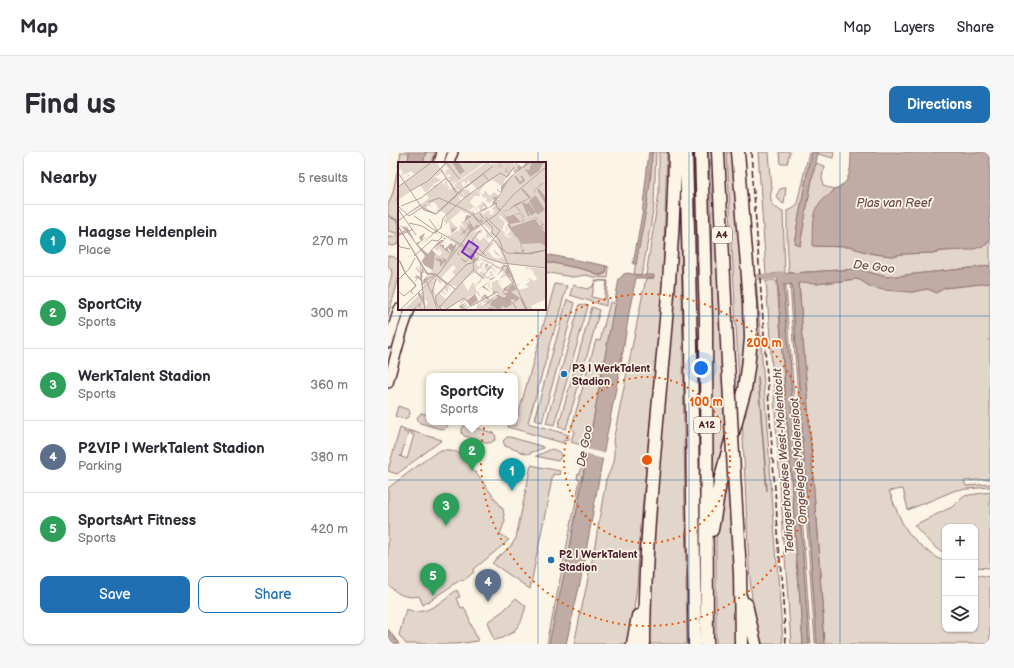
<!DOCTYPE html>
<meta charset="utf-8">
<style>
:root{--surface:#fff;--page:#f7f7f7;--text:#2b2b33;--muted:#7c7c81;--line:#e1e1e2;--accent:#1f6fb2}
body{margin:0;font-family:"Balsamiq Sans",sans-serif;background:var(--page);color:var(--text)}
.controls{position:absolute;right:12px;bottom:12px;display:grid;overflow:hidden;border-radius:8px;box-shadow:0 1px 3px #0004}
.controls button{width:36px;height:36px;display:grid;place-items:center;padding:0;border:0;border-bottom:1px solid var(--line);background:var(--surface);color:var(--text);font:20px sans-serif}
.you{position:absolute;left:313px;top:216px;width:14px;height:14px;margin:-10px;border:3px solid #fff;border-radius:50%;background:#1a73e8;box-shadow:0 0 0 6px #1a73e833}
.badge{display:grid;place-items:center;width:26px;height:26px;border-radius:50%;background:var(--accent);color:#fff;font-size:13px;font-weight:700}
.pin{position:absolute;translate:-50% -33px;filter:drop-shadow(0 1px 2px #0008)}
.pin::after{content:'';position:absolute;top:21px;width:14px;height:12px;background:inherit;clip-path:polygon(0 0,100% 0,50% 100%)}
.popup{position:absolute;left:38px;top:221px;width:92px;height:52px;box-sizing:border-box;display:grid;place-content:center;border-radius:8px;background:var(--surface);filter:drop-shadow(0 1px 3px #0005);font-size:13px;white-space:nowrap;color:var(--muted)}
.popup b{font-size:15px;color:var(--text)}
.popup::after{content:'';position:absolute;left:50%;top:100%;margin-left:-8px;border:8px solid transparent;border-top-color:var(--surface)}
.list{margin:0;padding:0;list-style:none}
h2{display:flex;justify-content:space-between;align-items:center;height:52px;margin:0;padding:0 16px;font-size:17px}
h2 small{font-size:13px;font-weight:400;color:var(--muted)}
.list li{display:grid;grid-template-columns:26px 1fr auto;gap:12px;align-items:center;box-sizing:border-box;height:72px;padding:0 16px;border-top:1px solid var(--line)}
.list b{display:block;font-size:15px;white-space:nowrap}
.list p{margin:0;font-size:13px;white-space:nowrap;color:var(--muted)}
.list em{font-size:13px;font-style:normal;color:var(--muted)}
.actions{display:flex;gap:8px;padding:12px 16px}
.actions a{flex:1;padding:9px 0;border:1px solid var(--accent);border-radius:8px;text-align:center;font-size:14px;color:var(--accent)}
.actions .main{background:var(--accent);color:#fff}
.icon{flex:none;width:22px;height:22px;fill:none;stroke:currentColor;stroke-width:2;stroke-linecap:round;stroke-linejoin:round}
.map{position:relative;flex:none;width:602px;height:492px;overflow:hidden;border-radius:8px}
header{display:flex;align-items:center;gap:24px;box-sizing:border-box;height:56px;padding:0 20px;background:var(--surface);border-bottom:1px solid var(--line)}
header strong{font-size:19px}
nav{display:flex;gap:22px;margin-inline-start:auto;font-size:14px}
.intro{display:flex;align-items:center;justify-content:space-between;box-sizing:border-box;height:96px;padding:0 24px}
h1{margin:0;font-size:28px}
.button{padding:10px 18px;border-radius:8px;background:var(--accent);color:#fff;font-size:14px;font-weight:700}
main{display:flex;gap:24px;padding:0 24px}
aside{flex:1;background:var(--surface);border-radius:8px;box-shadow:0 1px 3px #0004}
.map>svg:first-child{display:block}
.green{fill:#e2d5ca;stroke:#967a7a;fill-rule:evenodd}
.water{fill:#c0aca5;stroke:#917474}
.pier{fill:#fcf5e5}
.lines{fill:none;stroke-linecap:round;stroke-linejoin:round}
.stream{stroke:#917474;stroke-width:1.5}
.canal{stroke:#c0aca5;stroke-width:6}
.secondary-casing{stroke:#4a1f2b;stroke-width:12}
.highway-casing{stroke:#4a1f2b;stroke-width:15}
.secondary{stroke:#fcf5e5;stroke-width:9}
.highway{stroke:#fcf5e5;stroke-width:12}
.rail{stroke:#4a1f2b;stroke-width:1.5;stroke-dasharray:6 3;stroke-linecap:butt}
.highway-bridge-casing{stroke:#4a1f2b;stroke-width:15;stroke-linecap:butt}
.highway-bridge{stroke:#fcf5e5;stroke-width:12}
.grid{fill:none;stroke:#1f6fb2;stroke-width:1;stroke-opacity:0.55}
.ring{fill:none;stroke:#e8590c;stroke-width:2;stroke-dasharray:2 4}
.poi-dot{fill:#1f6fb2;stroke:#fcf5e5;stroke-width:1.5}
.labels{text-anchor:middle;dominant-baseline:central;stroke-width:3.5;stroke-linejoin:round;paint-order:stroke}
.shield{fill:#fcf5e5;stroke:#7f5f63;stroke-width:1}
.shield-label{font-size:10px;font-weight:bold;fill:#4a1f2b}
.poi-label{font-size:11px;font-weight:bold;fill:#4a1f2b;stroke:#fcf5e5;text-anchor:start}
.water-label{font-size:12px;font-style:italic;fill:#6d4950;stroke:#fcf5e5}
.inset-river{fill:none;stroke:#c0aca5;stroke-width:2}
.inset-road{fill:none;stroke:#b59f9b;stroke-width:1}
.view{fill:#7b2cbf;fill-opacity:0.15;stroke:#7b2cbf;stroke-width:2}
.inset-edge{fill:none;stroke:#4a1f2b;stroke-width:2}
.centre{fill:#e8590c;stroke:#fcf5e5;stroke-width:2}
.ring-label{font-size:12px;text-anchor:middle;font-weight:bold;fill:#e8590c;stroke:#fcf5e5;stroke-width:3.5;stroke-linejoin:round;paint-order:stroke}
</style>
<header>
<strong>Map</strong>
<nav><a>Map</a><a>Layers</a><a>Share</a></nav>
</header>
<div class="intro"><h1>Find us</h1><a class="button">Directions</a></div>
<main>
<aside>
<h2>Nearby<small>5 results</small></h2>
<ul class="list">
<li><span class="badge" style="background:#0f9aa8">1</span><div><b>Haagse Heldenplein</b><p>Place</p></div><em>270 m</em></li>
<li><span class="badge" style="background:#2e9e5b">2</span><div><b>SportCity</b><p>Sports</p></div><em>300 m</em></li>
<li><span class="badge" style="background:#2e9e5b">3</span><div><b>WerkTalent Stadion</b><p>Sports</p></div><em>360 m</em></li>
<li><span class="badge" style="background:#5c6f8a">4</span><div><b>P2VIP | WerkTalent Stadion</b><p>Parking</p></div><em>380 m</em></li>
<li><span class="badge" style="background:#2e9e5b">5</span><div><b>SportsArt Fitness</b><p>Sports</p></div><em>420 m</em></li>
</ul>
<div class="actions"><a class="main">Save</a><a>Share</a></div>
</aside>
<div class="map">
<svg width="602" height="492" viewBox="0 0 602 492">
<rect width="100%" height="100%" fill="#fcf5e5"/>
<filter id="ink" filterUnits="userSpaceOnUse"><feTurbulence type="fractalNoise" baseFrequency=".025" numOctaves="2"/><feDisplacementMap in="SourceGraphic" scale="8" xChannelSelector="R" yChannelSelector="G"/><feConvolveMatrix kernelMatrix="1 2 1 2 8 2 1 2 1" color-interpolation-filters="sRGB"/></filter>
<g filter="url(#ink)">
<path class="green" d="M13,0h8l-1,11h-9v30l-2,7 2,6v15l-11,-6v-10l5,-13z
M38,0h9l-3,11h-9z
M264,0h4l-2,53 -11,64 -2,6 -7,-1 14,-79z
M271,0h8l-4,130 -22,243 -4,61 -7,53 -1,5h-55l20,-93 12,-72c7,-12 10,-24 7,-38l32,-158 1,-5h8l-8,-3 13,-82z
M292,0l1,44v26l6,422h-39l3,-76z
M302,0h8l6,492h-5z
M320,0h6l13,278 -16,81 1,-152 -1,-168z
M339,0h10l11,163 -5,76 -4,-8z
M370,0h10l3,36c-4,12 1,20 12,24l2,61 -19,1z
M392,0h11l-3,12h-7z
M421,0h2l-17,91 6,2 15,-82 9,3 -2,11 2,8 10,4 -21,57 36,1 25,7 18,2 10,-2 30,-1 54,-8 4,-6v27l-103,11 -30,-8 -68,4 -2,-35v-27l6,-3 4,-5z
M429,0h17l-1,6 -16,-4z
M396,36h2l-2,16 -4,-2 -4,-6 4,-7z
M0,64l11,6v21l-5,3 -6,-1v-8h6l3,-4 -9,-2z
M0,104c4,0 9,1 11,6 4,9 -8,42 -11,53v-26l4,-15 -1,-5 -3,-2z
M157,109l41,9 15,6 5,-3 1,-6 -3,-1 5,1 -1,11 -15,-1 -7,-2 -14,2 -27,-5z
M364,125h4l27,367h-20l-4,-8 -6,-25 -4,-43 -7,-151z
M468,127l4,1 11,7 41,5 16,-3 9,4 7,-5 46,-5v196l-26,2 2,5 24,-2v3l-34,3 -48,20 -5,-21 -14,2c4,9 7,19 12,29 8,18 27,33 44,42v67h30v-55l15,3v67h-165l-26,-362 17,2z
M207,128l13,1 -2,25 -36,-11 3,-10 15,4 5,-3zM207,129h12l-3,19 -12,-3z
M378,128h8l3,2 26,362h-12z
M167,132l12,2 -39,137 41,12 -2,6 -3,-1 -1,3 -55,-16 1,-3 6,2z
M398,132l25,360h-2l-25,-359z
M402,132h2l25,360h-2z
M179,148l8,3 -33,119 -8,-2z
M222,150l5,2 -27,143 -17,-5 3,-11 -3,-2 25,-89 4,1z
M192,152l8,2 -34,119 -8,-2z
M204,155l8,3 -34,119 -8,-2z
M10,254l11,4 1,4 -2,3 -4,2 -9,-3z
M33,261l8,2v7h18l-1,5 -5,2 -21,-6 -3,-5z
M79,273l26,8 3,3 -1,4 -5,3 -26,-7 -2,-3v-4l2,-3z
M12,276l42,12 -45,34 -9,-3v-1zM16,278l7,2v2l3,1 -7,24 -7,-3h1l7,-23 -4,-1z
M119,285h3l34,10v1l-17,6 -22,-8 -2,-5z
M164,297c5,2 9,2 9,8l-3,4 -22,-5z
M52,298c11,-1 19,1 26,10l37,49 2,12 -5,13 9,6 -36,30 1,2 -11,9 -1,-2 -39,26 -4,-9c-13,3 -23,-2 -31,-12v-96l44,-33z
M196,302h3c-12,64 -22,128 -38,190h-2l33,-164 -3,-1 1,-5h2z
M143,313l29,6 -1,4 -6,-1 -23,115 -38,-26 19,-17 5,-8z
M341,315l10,177h-23v-104l4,-37z
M602,340v76l-15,-1v-40h-30v28l-12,-9 -19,-21 38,-18 11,-11z
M69,438l3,7 -3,1 4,10 3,-1 14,34 -22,3h-50l-7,-9 7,-26c4,1 8,3 12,3 14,-1 28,-15 39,-22z
M128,446l10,8 -5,16 -7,9 1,1 -1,1 -1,-1 -10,6 -9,2 -7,-18 16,-11z"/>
<path class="water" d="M21,0h17l-3,11h-15z
M261,0h3c0,37 -10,76 -16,112h-3l9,-50z
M423,0h6l-17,93 -6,-2z
M463,0h139v87l-4,6 -15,5 -31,1 -8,2 -30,1 -10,2 -18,-2 -25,-7 -36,-1c1,-21 -3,-43 20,-54l1,-3c17,-3 17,-24 17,-37z
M157,102l62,12 -1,7 -7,2 -13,-5 -41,-9z
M602,114v17l-46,5 -7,5 -9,-4 -16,3 -29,-2 -12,-3 -11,-7 -4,-1 -40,5 -17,-1 26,361h-8l-25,-360 -8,1 25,359h-6l-26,-370 80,-5 30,8z
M239,121l10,2h17v3h-18l-6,29 -8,50 -16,83 -25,139 -15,65h-17l22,-102 48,-263 5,-5z
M0,477l11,15h-11z"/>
<path class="pier" d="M199,297l19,5 -2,5 -19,-5z"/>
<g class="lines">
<path class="stream" d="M370,226l9,113"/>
<path class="canal" d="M366,125l30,-1"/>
<defs>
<path id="secondary" d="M51,11l3,-11
M61,11l4,-11
M0,191l11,-34
M0,231l14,-51 8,-23"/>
<path id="highway" d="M298,0l5,195 4,297
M313,0l5,166 1,326
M330,0l10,210
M347,339l5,81 1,72
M324,378l9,-53 24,-88 3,-21 3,-29 -1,-37 -12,-150
M358,452l9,40
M245,492l5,-28
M256,492c1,-164 29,-328 31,-492"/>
</defs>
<use href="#secondary" class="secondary-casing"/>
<use href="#highway" class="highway-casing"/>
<use href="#secondary" class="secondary"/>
<use href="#highway" class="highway"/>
<path class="rail" d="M363,0l35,492"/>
<defs>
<path id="highway-bridge" d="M340,210l7,129"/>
</defs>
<use href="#highway-bridge" class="highway-bridge-casing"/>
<use href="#highway-bridge" class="highway-bridge"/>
</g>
</g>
<path class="grid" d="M150,0v11M301,0v492M452,0v492M150,157v335M0,164h602M0,328h602"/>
<g class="ring">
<circle cx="259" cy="308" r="83"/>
<circle cx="259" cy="308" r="166"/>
</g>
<g class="poi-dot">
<circle cx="176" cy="222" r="4"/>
<circle cx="163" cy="408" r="4"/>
</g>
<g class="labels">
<g class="shield">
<rect x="324" y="75" width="20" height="16" rx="3"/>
<rect x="306" y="265" width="26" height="16" rx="3"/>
</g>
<g class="shield-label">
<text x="334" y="83">A4</text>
<text x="319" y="273">A12</text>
</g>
<g class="poi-label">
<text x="184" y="216">P3 | WerkTalent<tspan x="184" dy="13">Stadion</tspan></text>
<text x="171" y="402">P2 | WerkTalent<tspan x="171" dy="13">Stadion</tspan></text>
</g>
<g class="water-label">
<text x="506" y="51">Plas van Reef</text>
<text transform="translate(486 115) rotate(7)">De Goo</text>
<text transform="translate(197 294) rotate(-79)">De Goo</text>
<text transform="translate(396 309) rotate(-94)">Tedingerbroekse West-Molentocht</text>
<text transform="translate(411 309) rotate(-94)">Omgelegde Molensloot</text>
</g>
</g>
<g transform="translate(10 10)">
<rect width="148" height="148" fill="#fcf5e5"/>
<path d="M1,0h33l-2,2 7,-2 3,6 5,-6h40l-25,18 -2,-3 1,5 28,-20 3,2 22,-2 2,3 2,-3 5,5 3,-2 -9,8 -3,-3 -9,13 3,1 -2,4 6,-9 20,-17h16v17l-4,3 4,-1v87l-44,-5 -22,-7 -3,3 4,1 -6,2 4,5 2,-4 2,-1 1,1 -3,4 5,4 -6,-3 -3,3 2,2 4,-2 1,3 4,-4 -4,-3 3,-3 4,3 2,-2 -12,-5 -1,-3 17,7 11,1 3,10 3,-1 -2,3 4,8 4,-1 -4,3 3,3 10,-3 -3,-2 5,-6 -5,2 4,-3 4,3 3,-2 -5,-9 -4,-2 -2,2 -1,-3 21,2v30l-15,7 2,4h-57l2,-7 -14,7 6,-5 -4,-5 -7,5 4,-7 -17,12 -5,-4 3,4 -5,-2 -2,2 -5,-13 4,13h-11l-1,-6 2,2 2,-4 -4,-3 -1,-11 15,-12 -15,10 4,-11 -4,-4 -3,8v-6l-4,-4 1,-3 3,6 -1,-6h2v-2l4,8 3,-2 -1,4h3l2,-3 -10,-9 6,-5 4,5 -4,-7 5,-4 6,5 3,-3 -3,-5 -1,2 2,3 -6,-5 6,-4 11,9 -3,-6 3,-1 -1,-2 8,1 -11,-6 7,1 -7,-4 4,-1 6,-5 1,2 3,-7 4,3 -4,-6 6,-3 -3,-1 3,-3 1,4 3,-4 -12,-5 1,2 -10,8 7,8 -6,6 -2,-12 -7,5 4,-4 -3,-3 3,-2 -1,-5 -5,-2 -6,1 5,-3 -5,-7 -4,2 1,4 -2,-3 -3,2 3,4 -6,-3 3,-3 -13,6 16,-13 -3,-4 -2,2 -1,-1 3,-1 8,-6 -2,-2 -6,7 -6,-8 -22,15v-14l20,-13 -4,1 -3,-3 -4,2 3,3 -2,1 -1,-4 -5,2 4,6 -8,-9 3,3 2,-2 -2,-4 -3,2zM47,3l4,4 -5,2h4l-3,1 1,3 4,-2 -4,3v1l3,-3 2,2 -4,2 2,1v4l7,-2 -6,3 2,2 2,-3 4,-1 -6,5 4,-2 -2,4 5,1 -2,3 2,4h5l-3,4 -8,-13 -6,2 4,-3 -3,2 2,-3 -3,1 1,-4 -6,5 5,-5v-2l2,1 -3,-3 -4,2 4,-1 -2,5 -2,-3 -9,4v-4l1,2 7,-4 -7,-4 2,-3 -1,3h3l3,-4 5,6 -4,-9zM70,18l10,10 -8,4 -1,-4 -5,-1 -2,1 3,7 -4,-6 3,-3 -3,-5 3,-2 2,3 -1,5zM95,18l10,7 -1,1 1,1 -4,6 2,-2 -3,3 -4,-4 2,-2 -6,6 -5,-6 -2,5 -4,-3 7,-9zM81,30l5,6 3,-1 -1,4 4,2 3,-3 1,2 4,-5 1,2 -7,10 5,3 -5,-1 2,2 -3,2 -4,-3 3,2v-3h-3l-4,3 -2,-3h4l2,-3h-5l2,-2 -2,-2 5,2 -3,-4 -6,4 -3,3 3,3h1l-3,-3 2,-2 5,3 -9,4 -2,-1 1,2 -6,-6 3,1 3,-3 1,2 -4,3 5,1 -3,-3 2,-1v-1h1l-5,-6 4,-6h6zM98,53l-15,10 2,2 -1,-2h4l-2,3 2,3 -3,-3 4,5 -7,8 -4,-5 3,-3 3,4 -3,-4h3v-4l-9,4 8,-7h-3zM102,53l8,9 1,4 -3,2 2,-3 -1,-2 -2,7 4,-3 2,1 -4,5 4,1 -1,2 -3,-3 1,3 -5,-5 4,2 -5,-5 3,-8 -6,-5zM88,64l3,3 -1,2 4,-4 -2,7 7,4 -4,4h3l8,18 -11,-12 2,6 6,3 -2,2 -6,-2 -5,-6 5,-7 2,2 -2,-4 -3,2 -6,-7 2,-3 1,5 2,-2 3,2 -3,-4 4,3 -9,-10zM95,101l11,2 -3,4 3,4 -5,6 7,-3 6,7 -10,6 -4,-7 1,-2 2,2h1l-2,-2h-3l-5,2v7l-3,-3 2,-3 -4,2 7,8h3v2l-14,6 3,3 -5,2 1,-4 -3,2v-4l9,-2 -2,-2 -14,8 -5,-6 10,-5 -2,-7 6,-4 1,-4 7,1 2,-4 3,2 -10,9 13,-10 -3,2 -2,-7 -3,1 2,2 -3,3 -3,-2 6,-7 5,5 -2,-4 2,-2 1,3 1,-2 -3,-2 -1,3 -2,-1zM55,103l3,3 -4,4 4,4 -9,7 -6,-5zM78,110l5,6 -1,2 -3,-3 3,3 -5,5 -2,-3 -5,9 -5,-9 5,-5 3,2 -3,-2zM39,117l3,5 3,-3 2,4 -9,10 -2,-5 2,-2 -2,1 -1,-3zM50,123l9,1 -11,13 -6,-5 1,-2 5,3v-3l-2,1 -1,-3 1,-1 4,4v-5l3,2zM24,130l2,18h-23l4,-1z" fill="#e2d5ca" fill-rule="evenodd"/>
<path d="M99,0h1l1,1 2,-1v1l-2,1 6,5 6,-4 -5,4 5,7 4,-3 -1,-2 3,1 -3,-3v-3l1,4h3l-1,-3 2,-1 -3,-3 6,4 2,-2 -4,-3 4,3 2,-3 17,1 -4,8 -9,6 -5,-8 4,1 3,-8 -16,11 -7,7 -14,23 3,-3 2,1h-3v5l5,5 6,-1 7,-6 19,-8v-6l7,-6 5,-3 -11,9 -1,6 -18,10 2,2 7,10 12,-3 6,9 3,-2 -3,2 3,3 -3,-2 -3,2 2,-1 4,4 -6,-3 6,6v13l-6,-3 -18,1 -10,-17 9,15 1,8 3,-1 -2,4 23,-4 -24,4 -2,-11 -18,-30 4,5 14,-4 4,8 12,-4 4,7 -5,-7 -14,5 2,-2 -3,-6 -6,1 7,7 -11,2 1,3 24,-8 5,7 2,-2 -5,-9 -12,3 -1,-1v1l-3,-5 -6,-7 -8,5h-5v1h-1v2v-2l1,-1 -4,-1 -3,-6 -4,3 -17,8 6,6 2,-3 -3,-5 4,5 -2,1 -1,2 2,-2 1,2 -2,2 -2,-2 -3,4h3l-16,13 7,-8 -2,-3 1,3 -1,1 -1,-3 -2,6 -2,-1 -1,2 -1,-1 2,-2 -3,-3 3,3 -2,-4 3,3 4,-4 -2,-2 3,1 -4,-4 5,3 -2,-6 6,9 4,-6 -5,-7 -9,7 -21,19 1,2 -1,-1 -8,5 -3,3 12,12 -2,-5 5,3 2,-4 -2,-2 2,2 5,-7 -4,5 -5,-4 -6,-6 5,1v4l3,-2 3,7 1,-3 -4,-4 4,-4 3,3 2,-3 15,9 3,3 2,4 -3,3 -4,-5 -3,5h-2l-4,-5 6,4 5,-8 -8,-5 -5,5 2,2 -1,1 -2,-3 6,-5 -7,-4 -1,6 -14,19 -3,-1 3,1 5,-9 -6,7v-5l-4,-2 -1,-2 5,1 -5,-6 -2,17 -9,-5 8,7 -8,-7 -2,-4 -2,6 1,8 2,-4 1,1 -2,2 1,4 -2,-2 1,5 2,3 -1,-4 4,-4 -2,-4 2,4 -2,7 -2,2 -1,-2 3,27 -2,-7 -2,-2 -1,6 3,3 -6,-5 -1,4 -4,1 10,-9 -4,-6v-2l1,-1 4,6 -2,-17 -3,-3 -3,4 2,-5 -3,1 3,-3 4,3 -1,-5 -4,-4 4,3v-8l5,-8 -19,-25 -8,5v-6l2,3 5,-3 -7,-6 5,3 3,-1 -2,2 3,-1 9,16 5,-2 -2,-4 6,-4 -3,7 6,-4 -10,8 1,2 19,-17 3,-1 -12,-16 3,4 2,-2 -2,2 6,8 4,-3 -4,3 3,3 -5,5 2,2 -3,-1 -16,13 9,8 3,-4 -2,-4 2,4 8,-9 2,1 -1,-2h5l-2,-3 3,1 6,-5 -1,-3 2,2 -2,-3 3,-2 -2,-3 2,3 -2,1 4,1 -1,-2 2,1 7,-6 3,-7 5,1 -3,-3 3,2 1,-3 2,2 6,-3 -2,-3 3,2 4,-2 -5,-7 7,7 4,-3 1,-4h2l-5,-5 5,5 -2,-4h5l-4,-5 4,4 3,-3 -4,-3 1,2v1l-1,-4 4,3v-5l10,-11 -5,-5 -2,3 2,-5h-1l-4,-3 1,3 -2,-3 -4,3 4,-4zM89,101l1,2 -4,2 3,3 6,-6 7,4 2,-2h3l-2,2 2,4 2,-5 3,6 -2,2 4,1 -3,1 8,12 -6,3 9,6 -6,5 1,-3 -3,-1 -2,2 3,2 -5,-2 4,3 -9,6 3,-2 -3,-2 -4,4 -9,-5 3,-6 -5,5 -2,-1 4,-3 -5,-2 1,-2 -5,3 4,5 12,6h-8l1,-2 -3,2h-1l4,-3 4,2 -8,-5 -9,6 8,-6 -4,-6 -17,12h-2l-3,-4 -6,4 6,-4 8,-4 -6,5 7,-3 -6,5 7,-4 -7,4 8,-3 -3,-6 8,-6 3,6 3,-2 -3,-4 -1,-4 13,-9 -6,5 9,8v-3l6,1 -5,2 -12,-7 -5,3 4,8 4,-4 3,3 4,-3 -4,4 2,2 5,-3 -6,4 4,-2 1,1 4,-3 -4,-3 10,4 3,-3 -5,-1 7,-2 -3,-2 -4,3 3,-5 7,2 -4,-2 5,-4 -10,-15 -5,6 -7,5 -2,-1 8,-3 6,-10 -3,3 -7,-4 -2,2 5,6 -5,-6 -9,10 2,-3 -3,-3 3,3 3,-3 -3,-4z" fill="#c0aca5"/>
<path class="inset-river" d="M55,0l8,12M57,0l7,11M59,0l7,10M117,14l5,7 4,-3 -3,-4M124,27l8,9M140,27l8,10M140,28l8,13M137,34l9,14M136,35l9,14M137,35l8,14M134,36l9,14M135,36l9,14M135,36l6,11M133,37l8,14M132,38l9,14M134,38l8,13M133,40l7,12M125,41l6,13M126,41l8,12M130,41l6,11M130,41l7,10M128,42l7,10M110,62l9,13M123,136l6,12"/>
<path class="inset-road" d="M48,0l14,18M42,6l17,26M0,11l18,26M109,15l7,-10M0,25l34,-25M67,26l28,-22M12,29l18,-10 19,-19M59,31l26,-19 6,7M18,37l8,11 12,4 27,-24M30,40l11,-4 31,14 23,26M0,44l11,10 17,-11M3,44l20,-8 25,-20 12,15M25,46l13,6M0,47l18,26M38,52l21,-20M82,52l12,13v6l7,6 4,11M16,54l19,13 53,29 16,5 44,5M88,55l14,14M31,57l8,11M0,59l22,-16M11,61l13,3 11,7 8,-5 2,-10 21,-20 36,-25 7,4 2,-2M0,64l29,47 8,1 12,10M0,64l29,48h8l20,15M0,74l15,-7M95,77l9,11 24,60M0,81l2,4 10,2M78,84l10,10M78,84l-4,-6 8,-9M102,85l7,6 17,1 22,-4M116,90l16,2 16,-4M83,93l19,-24M16,94l18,-16 6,1 4,-4 -1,-2M0,96l7,15 11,13 -12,10 -6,-5M2,99l6,13 10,11 -5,6 2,3M105,103l4,1 7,16 -10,7M25,107l-2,6 4,35M75,108l11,9M38,117l-4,14 5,17M0,118l11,-11 6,-11M34,132l-6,-14 11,-6M99,133l16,8 4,7M66,136l7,8 23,-12M2,148l40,-38 31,-41 25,-16 17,-20 33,-28M39,148l37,-41 -1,-5 6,-7M44,148l-6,-7v-7l31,-32 5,-1 6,-5M47,148l19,-12"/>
<path class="view" d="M71,79l9,6 -7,11 -9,-6z"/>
<rect width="148" height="148" class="inset-edge"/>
</g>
<circle cx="259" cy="308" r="6" class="centre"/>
<g class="ring-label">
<text x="376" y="195">200 m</text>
<text x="318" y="254">100 m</text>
</g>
</svg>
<div class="controls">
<button>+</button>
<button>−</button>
<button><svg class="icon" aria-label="layers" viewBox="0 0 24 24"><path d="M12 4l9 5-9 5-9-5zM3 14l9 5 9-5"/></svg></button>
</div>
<div class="you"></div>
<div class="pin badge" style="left:124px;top:339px;background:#0f9aa8">1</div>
<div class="pin badge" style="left:84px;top:319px;background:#2e9e5b">2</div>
<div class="popup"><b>SportCity</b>Sports</div>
<div class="pin badge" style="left:58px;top:374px;background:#2e9e5b">3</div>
<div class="pin badge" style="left:100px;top:450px;background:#5c6f8a">4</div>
<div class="pin badge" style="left:45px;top:444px;background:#2e9e5b">5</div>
</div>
</main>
